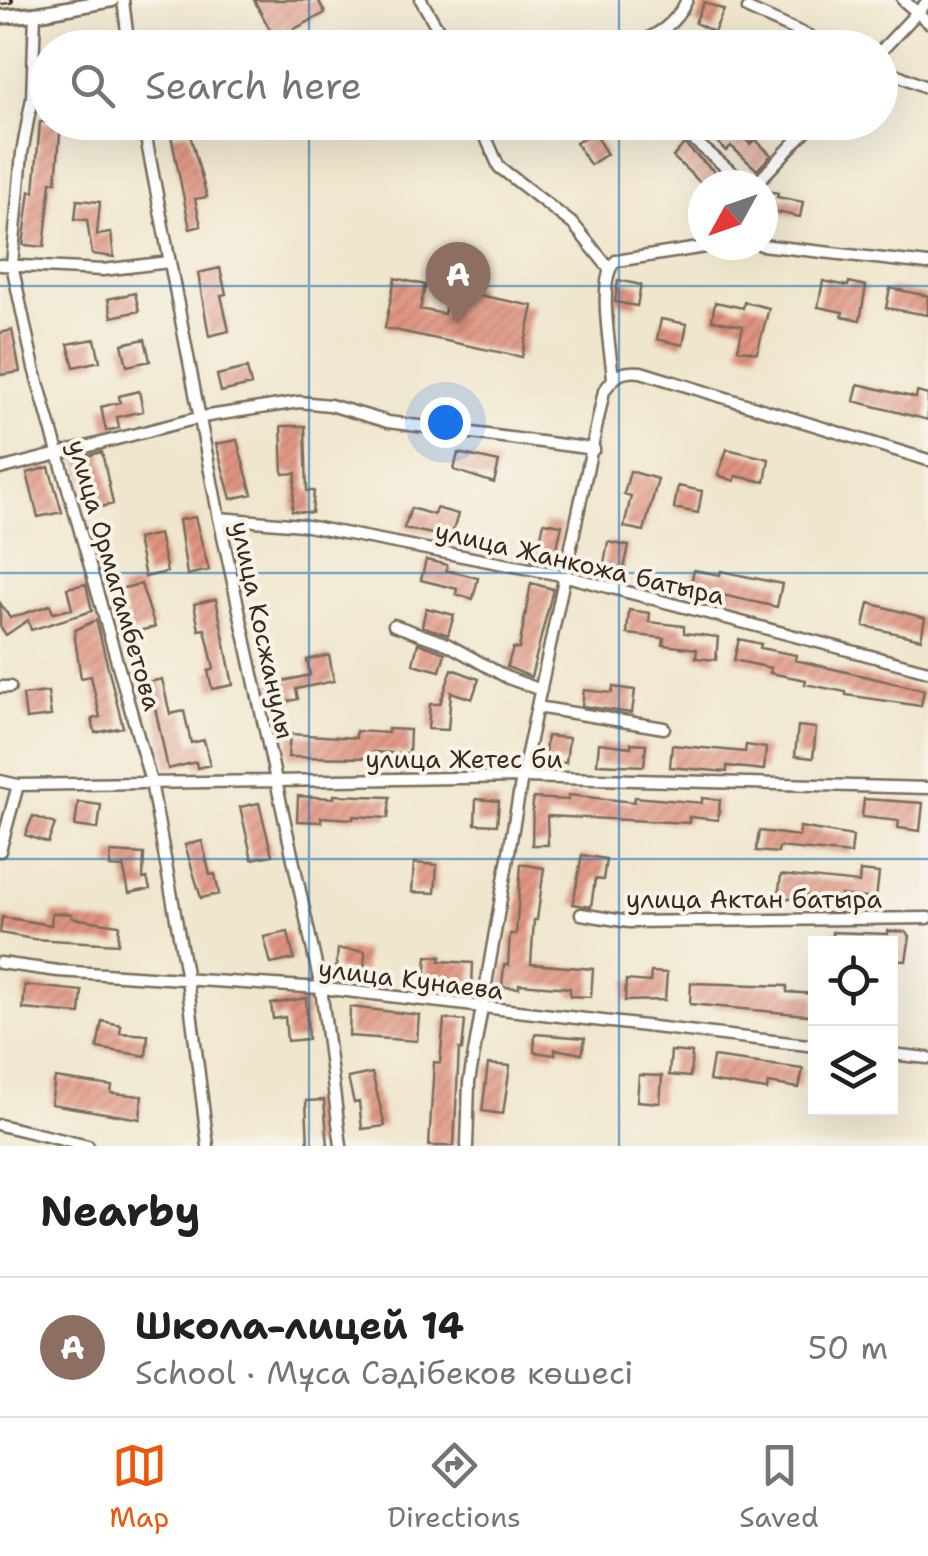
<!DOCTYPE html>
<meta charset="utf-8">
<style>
:root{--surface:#fff;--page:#f6f6f6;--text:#202124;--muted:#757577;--line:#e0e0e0;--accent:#ea580c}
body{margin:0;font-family:"Shantell Sans",sans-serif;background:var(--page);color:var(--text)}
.controls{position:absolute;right:30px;bottom:30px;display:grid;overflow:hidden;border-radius:0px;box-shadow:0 10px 40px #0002}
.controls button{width:90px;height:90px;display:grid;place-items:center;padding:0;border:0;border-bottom:2px solid var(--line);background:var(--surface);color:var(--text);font:50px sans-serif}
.compass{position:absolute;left:688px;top:170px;width:90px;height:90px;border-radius:50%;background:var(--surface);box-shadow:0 10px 40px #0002;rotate:230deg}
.you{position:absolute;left:445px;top:422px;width:35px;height:35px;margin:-25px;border:8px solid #fff;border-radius:50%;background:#1a73e8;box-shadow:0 0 0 15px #1a73e833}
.badge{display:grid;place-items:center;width:65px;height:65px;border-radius:50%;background:var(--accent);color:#fff;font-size:32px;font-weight:700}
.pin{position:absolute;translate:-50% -82px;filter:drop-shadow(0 2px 5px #0008)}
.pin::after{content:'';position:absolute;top:52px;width:35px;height:30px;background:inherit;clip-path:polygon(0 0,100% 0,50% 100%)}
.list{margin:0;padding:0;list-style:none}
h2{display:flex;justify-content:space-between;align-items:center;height:130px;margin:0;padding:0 40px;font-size:42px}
h2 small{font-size:32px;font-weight:400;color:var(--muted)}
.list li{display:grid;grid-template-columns:65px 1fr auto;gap:30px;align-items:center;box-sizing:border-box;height:140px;padding:0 40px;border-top:2px solid var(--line)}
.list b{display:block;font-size:38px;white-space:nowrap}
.list p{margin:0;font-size:32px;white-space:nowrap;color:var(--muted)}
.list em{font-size:32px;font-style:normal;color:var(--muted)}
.icon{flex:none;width:55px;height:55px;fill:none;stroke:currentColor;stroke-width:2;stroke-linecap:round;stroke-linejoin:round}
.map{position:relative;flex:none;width:928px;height:1146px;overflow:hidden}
.search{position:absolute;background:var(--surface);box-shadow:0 10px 40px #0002;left:30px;right:30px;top:30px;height:110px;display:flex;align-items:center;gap:25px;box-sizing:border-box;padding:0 35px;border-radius:55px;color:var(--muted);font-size:38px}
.sheet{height:270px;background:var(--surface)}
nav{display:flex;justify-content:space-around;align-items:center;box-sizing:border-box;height:140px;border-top:2px solid var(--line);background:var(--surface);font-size:28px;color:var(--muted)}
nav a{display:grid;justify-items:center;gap:5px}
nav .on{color:var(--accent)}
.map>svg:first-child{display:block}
.building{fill:url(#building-hatch)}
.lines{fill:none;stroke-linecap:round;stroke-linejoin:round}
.minor-casing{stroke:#7a6c5b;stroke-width:15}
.tertiary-casing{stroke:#7a6c5b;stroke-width:18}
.minor{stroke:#fff;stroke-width:10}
.tertiary{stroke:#fff;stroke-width:12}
.rail-casing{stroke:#3b2a1e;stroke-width:8}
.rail{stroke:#f7f3e8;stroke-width:4;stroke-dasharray:11;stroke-linecap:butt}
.grid{fill:none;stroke:#1f6fb2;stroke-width:2.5;stroke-opacity:0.55}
.labels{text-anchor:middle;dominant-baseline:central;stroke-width:8;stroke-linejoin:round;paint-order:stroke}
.street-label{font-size:25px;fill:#3b2a1e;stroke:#f7f3e8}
</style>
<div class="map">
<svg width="928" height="1146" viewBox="0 0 928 1146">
<defs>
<pattern id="building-hatch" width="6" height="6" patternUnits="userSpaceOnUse" patternTransform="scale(2.5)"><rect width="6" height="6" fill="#e19481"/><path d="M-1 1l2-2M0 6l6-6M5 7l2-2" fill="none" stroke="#b87969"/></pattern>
</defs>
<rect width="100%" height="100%" fill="#f7f3e8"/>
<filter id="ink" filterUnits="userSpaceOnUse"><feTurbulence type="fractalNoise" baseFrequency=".01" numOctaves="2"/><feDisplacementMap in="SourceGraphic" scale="20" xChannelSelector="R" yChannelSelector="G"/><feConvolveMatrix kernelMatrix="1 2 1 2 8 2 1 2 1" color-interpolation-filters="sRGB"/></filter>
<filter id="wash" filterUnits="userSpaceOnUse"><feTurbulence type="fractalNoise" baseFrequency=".0048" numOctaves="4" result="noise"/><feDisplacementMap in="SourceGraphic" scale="40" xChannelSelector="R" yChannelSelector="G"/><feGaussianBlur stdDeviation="2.25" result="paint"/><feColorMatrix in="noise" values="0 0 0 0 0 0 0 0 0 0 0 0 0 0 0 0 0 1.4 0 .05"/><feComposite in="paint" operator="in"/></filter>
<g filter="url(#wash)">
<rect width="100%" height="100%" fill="#efe6cd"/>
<g id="blocks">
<path class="building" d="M254,0h64l7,13 -50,26z
M704,2l20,8 -10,22 -19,-9z
M40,122h21l-5,60h-5l-7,65 -21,-2 7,-54 4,1z
M720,122h8l22,22 5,-5 16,16 -14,15 -26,-24 -5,5 -17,-17z
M189,131l18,66 -12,2 6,27 -11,3 -19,-94z
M593,132l14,22 -17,11 -14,-22z
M684,144l34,31 -8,10h-7l-30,-28z
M763,190l15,3 -1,4 26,5 -3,15 -37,-8z
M77,200l23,2 -3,33 14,-2 3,24 -22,-3 -5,-34 -12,-1z
M220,268l6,26 -5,1 8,36 -20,5 -11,-63z
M395,278l30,7 -5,24 24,5 6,-32 29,6 -1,7 55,11 -11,51 -137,-29z
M618,280l23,5 -4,21 -22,-4z
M823,281l25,5 1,-4 17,4 -6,34 -18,-3 1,-5 -25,-5z
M890,288l38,8v19l-42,-7z
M135,293l4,18 -27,6 -4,-18z
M715,302l28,6 1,-6 25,6 -12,45 -19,-4 5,-23 -31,-6z
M661,319l26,5 -4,21 -26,-6z
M12,330l8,42 -20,3v-42z
M95,339l5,22 -26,6 -6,-23z
M145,339l5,22 -23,5 -5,-22z
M247,368l4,17 -30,7 -4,-17z
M858,384l58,14 1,-6 11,3v25l-74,-19z
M139,391l4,20 -26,6 2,11 -13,3 -5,-24 19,-5 -1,-6z
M281,426h24l2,65h7l-2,22 -20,-2 4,-38 -13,1z
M237,440l15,54 -21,5 -15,-55z
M727,449l42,10 -4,23 -29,-6 -2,5 -16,-6z
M102,452l11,52 -20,5 -15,-51z
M458,453l41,9 -5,21 -40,-13z
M49,467l13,45 -24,5 -11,-44z
M630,471l28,8 -14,52 -20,-4 7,-31 -7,-2z
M678,486l24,5 -4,22 -24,-5z
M411,508l23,7 2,-7 22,6 -7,24 -47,-10z
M195,517l14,53 -22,5 -8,-55z
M544,522l18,3 -9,40 -22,-5 3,-15 5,1z
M159,534l8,38 -22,5 -8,-38z
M608,542l21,4 -6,27 -20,-4z
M426,560l21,5 -1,5 32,8 -5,21 -17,-5 1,-5 -36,-9z
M694,570l26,5 1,-4 61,13 -5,23 -87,-19z
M531,583l22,6 -22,88 -24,-10 6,-19 6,1z
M86,584l6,27 -61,19 -3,-10 -22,15 -6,-9v-23l10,15 40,-13 3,8 19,-4 -5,-21z
M141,584l14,43 -25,6 -11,-44z
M216,599l17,86 -21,4 -4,-18 6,-2 -9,-40 -6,1 -5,-26z
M869,603l56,15 -4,21 -57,-13z
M426,608l28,7 -6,20 -26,-9z
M629,610l21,3 -1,9 35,4v7l34,4 -2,23 -20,-2 1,-9 -34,-4 1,-7 -37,-4z
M96,620l27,107 -28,6 -3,-14 8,-2 -9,-41 -10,2 -6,-39v-9z
M739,639l22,5 -1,4 36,7 -1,5 129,30 -3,16 -75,-11v-3l-41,-8 1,-4 -36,-7 1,-5 -37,-8z
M418,643l27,10 -5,18 -27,-7z
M329,655l5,26 -38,8 2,10 -22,5 -5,-20 39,-9 -3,-15z
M452,669l27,10 -7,20 -21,-7 -3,38 -20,-1 2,-25h10z
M162,679l8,35 14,-3 7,32 13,-3 6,25 -13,3 -1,-6 -28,7 -15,-71 -5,1 -4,-16z
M613,687l22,3 -3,23 -50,-7 2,-16 28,3z
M48,692l3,24 -25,3 -3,-24z
M798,726l18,2 -3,30 -18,-2z
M388,729l22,1 -1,24 -35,-2v6l-86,-1 2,-23 66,4v-7l32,2z
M547,736l22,2 -3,25 -22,-2z
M599,743l32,4v-4l15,1 -2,22 -47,-2z
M672,745l73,7 1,-7 20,3 -2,22 -37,-4v6l-57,-5z
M334,795l56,2 -2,21 -35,-2v3l-32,-2v5l-24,-1 1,-25 36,2z
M568,795l66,7 1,-5 67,6v-5l18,2 -2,20 -29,-3v6l-142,-7 1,29h-16l1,-47 35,2z
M476,799l23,2 -2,24 -22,-1z
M864,799l59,4 -3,28 -22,-3 1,-7 -37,-4z
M78,802l23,3 -3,24 -23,-3z
M259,803l13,52 -20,4 -12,-52z
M33,816l22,8 -7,19 -23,-8z
M800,827l53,9 -2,18 -72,-7 -1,6 -22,-2 3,-20 40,5z
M202,841l8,34 5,-1 4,20 -18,4 -16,-53z
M111,852l33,2 -1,25 4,-1 3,11 -21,4 -6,-28v3l-13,-1z
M582,855l24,4 -3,21 -8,-1 -4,28 -18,-3z
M414,863l23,2 -2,28 -23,-1z
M521,864l23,4 -7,52h-3l-3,44 62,5 -2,28 -21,-1v-8l-51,-4v4l-17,-1 2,-22h4l2,-31h6z
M860,871l19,2 -3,26 -35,-4 -1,5 -39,-6 -1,6 -22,-3 3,-22 78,8z
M52,913l20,1v4l47,7 -1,19 -85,-5 -33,-6 2,-16 49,8z
M888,931l18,1 4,4 -4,25 -16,-1v-16h-58v-12l56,2z
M288,932l6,27 -23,5 -7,-27z
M338,949l27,2 -1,21 -28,-2z
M427,956l14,1 -1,4 33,2 -1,24 -47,-6z
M651,972l16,1 -2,27 -40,1 1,-21 24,2z
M691,983l96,3v6l29,2v22l-126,-12z
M25,985l57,6 -2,23 -57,-5z
M306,998l2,41 -21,2 -2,-24 -12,2 -2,-15z
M350,1007l69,8 -2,26 -68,-5z
M444,1019l21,2 -3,29 -3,-1 -5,97h-25l5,-84 6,1z
M102,1021l19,4 -1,8 28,2 -2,21 -49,-8z
M535,1034l50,4 -3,16 -27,-5v6l-21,-3z
M671,1051l21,2 -2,24 -21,-2z
M713,1057l90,12 -4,19 -31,-5 -1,7 -58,-9z
M488,1064l22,2 -7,48 -21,-3z
M372,1073l13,53 -23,3 -3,-27 -5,1 -6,-25z
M639,1075l23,1 -2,27 -23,-2z
M55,1078l57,8 -1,7 31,3 -2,23 -89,-15z
M324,1100l4,46h-20l-2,-45z"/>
</g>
</g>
<g filter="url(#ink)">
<use href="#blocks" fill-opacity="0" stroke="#7a6c5b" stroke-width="2.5"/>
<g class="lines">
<defs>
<path id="minor" d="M123,0l6,48
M421,0l28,48
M903,0l25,22
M748,9l88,39
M35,14l-3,84 -10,55 -10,112 22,103 117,414 36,197 21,167
M630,48c26,-13 44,-21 57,-48
M880,52l48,-51
M880,67l48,21
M143,122l76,396 102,470 20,158
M479,122l20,45 75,58 34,42
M672,122l75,63
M755,185l59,-63
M761,245l167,19
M0,265l103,5 66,-8
M613,378c-2,-26 -17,-101 3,-117l102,-16
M0,469l202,-52 97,-15 31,3 58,17 206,27
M219,518l83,7 264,51 362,95
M394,625l53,19 61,34 33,12
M0,687h10
M537,707l127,21
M0,781l18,4 505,-8 405,11
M0,851l18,-66
M581,914l48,8 299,-4
M0,963l58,8 263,17 495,58
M890,1054l38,4
M0,1125l88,21
M467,1146l2,-64 53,-305 82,-386c11,-16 18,-21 37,-19l287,88"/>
<path id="tertiary" d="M0,17l35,-3 77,-14"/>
</defs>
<use href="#minor" class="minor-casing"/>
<use href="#tertiary" class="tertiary-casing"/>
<use href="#minor" class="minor"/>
<use href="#tertiary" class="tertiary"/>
<defs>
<path id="rail" d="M0,1l10,-1"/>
</defs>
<use href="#rail" class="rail-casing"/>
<use href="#rail" class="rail"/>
</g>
</g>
<path class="grid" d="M309,0v48M619,0v48M309,122v1024M619,122v1024M0,286h928M0,573h928M0,859h928"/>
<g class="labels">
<g class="street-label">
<text transform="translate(580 563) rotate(13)">улица Жанкожа батыра</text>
<text transform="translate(115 575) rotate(74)">улица Ормагамбетова</text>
<text transform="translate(263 630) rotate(78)">улица Косжанулы</text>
<text x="464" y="759">улица Жетес би</text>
<text x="754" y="899">улица Актан батыра</text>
<text transform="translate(411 979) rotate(7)">улица Кунаева</text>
</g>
</g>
</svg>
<div class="controls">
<button><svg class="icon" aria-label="locate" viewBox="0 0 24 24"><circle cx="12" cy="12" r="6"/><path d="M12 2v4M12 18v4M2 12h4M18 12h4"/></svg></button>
<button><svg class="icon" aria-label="layers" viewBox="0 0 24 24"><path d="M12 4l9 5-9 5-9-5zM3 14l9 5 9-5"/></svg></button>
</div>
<svg class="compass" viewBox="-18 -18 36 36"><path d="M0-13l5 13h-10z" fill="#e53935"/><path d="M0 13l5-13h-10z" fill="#757577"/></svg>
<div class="you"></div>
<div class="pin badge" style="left:458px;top:324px;background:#8d6e63">A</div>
<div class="search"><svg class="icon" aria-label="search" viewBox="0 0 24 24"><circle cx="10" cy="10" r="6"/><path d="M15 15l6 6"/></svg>Search here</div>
</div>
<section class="sheet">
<h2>Nearby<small></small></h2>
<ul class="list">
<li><span class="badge" style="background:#8d6e63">A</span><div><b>Школа-лицей 14</b><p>School · Мұса Сәдібеков көшесі</p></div><em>50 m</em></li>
</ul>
</section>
<nav>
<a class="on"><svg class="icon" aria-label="map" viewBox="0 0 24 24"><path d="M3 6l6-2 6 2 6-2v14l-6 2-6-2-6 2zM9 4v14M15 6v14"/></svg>Map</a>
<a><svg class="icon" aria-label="directions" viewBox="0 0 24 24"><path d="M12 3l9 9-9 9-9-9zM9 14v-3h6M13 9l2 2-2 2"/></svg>Directions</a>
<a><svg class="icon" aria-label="saved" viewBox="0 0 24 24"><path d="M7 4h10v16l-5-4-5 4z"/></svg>Saved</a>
</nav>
